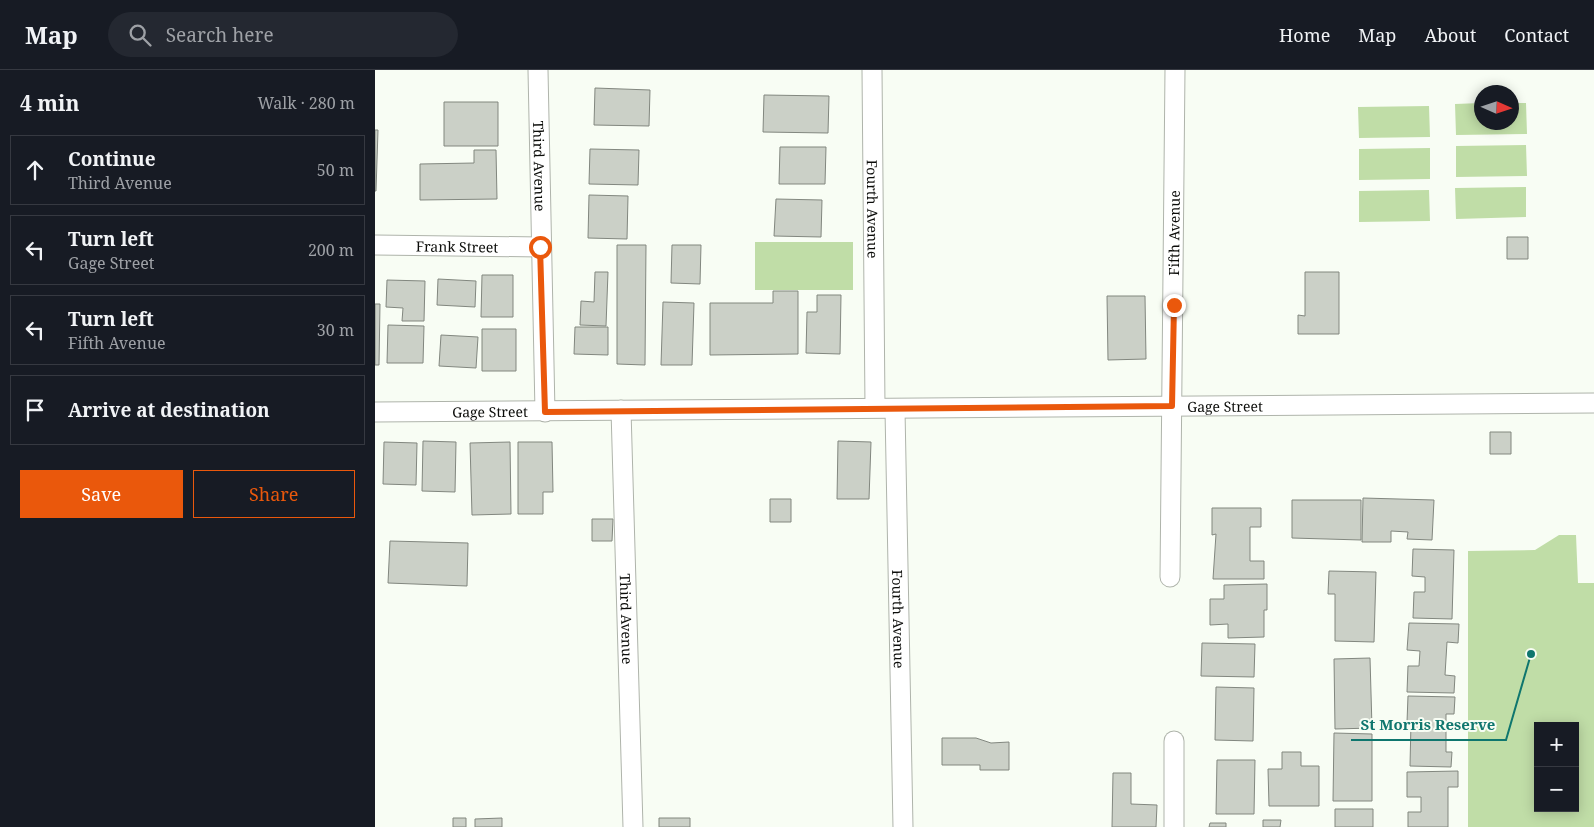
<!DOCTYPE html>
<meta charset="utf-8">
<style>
:root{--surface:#171b24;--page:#242831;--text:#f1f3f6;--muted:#9ea1a6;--line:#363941;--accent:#ea580c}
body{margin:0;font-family:"Noto Serif",serif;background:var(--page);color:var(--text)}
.controls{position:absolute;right:15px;bottom:15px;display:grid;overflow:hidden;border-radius:0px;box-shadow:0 2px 12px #0003}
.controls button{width:45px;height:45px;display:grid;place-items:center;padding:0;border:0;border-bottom:1px solid var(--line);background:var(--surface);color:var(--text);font:25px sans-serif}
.compass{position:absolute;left:1099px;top:15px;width:45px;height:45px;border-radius:50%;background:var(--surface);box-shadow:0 2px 12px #0003;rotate:93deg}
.stop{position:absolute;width:15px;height:15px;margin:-11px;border:4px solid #ea580c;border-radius:50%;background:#fff}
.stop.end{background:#ea580c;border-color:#fff;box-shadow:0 1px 5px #0008}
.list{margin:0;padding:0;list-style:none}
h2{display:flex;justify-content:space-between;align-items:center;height:65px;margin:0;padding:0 20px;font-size:21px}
h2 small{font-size:16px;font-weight:400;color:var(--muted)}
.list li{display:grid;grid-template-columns:32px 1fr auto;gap:15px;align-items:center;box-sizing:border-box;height:70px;margin:0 10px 10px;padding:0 10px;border:1px solid var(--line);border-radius:0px}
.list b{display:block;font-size:19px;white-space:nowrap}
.list p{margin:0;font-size:16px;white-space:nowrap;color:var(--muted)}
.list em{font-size:16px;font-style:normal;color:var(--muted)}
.actions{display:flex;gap:10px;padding:15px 20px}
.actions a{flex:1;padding:11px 0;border:1px solid var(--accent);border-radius:0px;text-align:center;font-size:18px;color:var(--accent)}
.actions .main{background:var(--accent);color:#fff}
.icon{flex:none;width:28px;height:28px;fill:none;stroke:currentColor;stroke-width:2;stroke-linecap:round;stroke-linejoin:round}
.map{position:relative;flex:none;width:1219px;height:757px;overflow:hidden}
header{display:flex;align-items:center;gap:30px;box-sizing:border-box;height:70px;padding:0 25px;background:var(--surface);border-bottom:1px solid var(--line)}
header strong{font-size:24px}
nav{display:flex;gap:28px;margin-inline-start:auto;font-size:18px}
.search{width:350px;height:45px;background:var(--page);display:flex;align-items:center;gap:12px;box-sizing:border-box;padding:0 18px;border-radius:28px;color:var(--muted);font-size:19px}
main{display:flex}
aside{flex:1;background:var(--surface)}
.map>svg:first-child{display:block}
.green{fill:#c0dda7;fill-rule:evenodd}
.building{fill:#cbd0c7;stroke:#82877f}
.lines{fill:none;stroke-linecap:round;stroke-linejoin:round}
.minor-casing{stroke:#afb4ab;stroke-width:21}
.minor{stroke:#fff;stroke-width:19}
.route{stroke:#ea580c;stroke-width:6}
.labels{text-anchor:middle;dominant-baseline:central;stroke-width:4;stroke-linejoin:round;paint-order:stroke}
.street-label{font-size:14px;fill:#0b0c09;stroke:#f8fdf4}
.leader{fill:none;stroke:#0f766e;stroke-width:2}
.callout-dot{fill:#0f766e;stroke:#f8fdf4;stroke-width:2}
.callout-label{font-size:15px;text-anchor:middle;font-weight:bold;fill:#0f766e;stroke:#f8fdf4;stroke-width:4;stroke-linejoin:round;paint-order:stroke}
</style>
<header>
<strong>Map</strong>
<div class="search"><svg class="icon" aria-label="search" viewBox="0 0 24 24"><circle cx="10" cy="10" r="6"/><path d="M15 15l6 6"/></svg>Search here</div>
<nav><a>Home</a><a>Map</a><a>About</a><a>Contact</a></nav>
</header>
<main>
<aside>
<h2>4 min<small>Walk · 280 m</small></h2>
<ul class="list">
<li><svg class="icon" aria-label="ahead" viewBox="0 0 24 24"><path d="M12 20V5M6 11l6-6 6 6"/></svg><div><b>Continue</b><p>Third Avenue</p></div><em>50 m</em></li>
<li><svg class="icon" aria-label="left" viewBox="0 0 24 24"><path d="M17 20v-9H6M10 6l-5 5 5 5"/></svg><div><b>Turn left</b><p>Gage Street</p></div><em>200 m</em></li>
<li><svg class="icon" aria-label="left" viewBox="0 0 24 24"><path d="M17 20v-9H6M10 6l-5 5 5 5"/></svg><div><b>Turn left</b><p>Fifth Avenue</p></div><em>30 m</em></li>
<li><svg class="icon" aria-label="arrive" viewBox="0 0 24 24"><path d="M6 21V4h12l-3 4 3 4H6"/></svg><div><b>Arrive at destination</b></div></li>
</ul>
<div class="actions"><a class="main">Save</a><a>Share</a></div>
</aside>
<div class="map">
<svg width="1219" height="757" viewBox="0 0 1219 757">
<rect width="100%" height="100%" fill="#f8fdf4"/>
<path class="green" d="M1106,33v19h30l1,-19h14l1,31 -71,1 -1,-31z
M1054,36l1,31 -71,1 -1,-31z
M1151,75l1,31 -71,1v-31z
M1055,78v31l-71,1v-31z
M1151,117v30l-70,2 -1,-31z
M1054,120l1,31 -71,1v-31z
M478,172v48h-98v-48z
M1184,465h17l2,48h16v244h-126v-276l67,-1zM1163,656h37v82h-37z"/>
<path class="building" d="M220,18l55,2 -1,36 -55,-1z
M389,25l65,1 -1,37 -65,-1z
M69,32h54v44h-54z
M0,60h3l-2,61h-1z
M405,77h46l-1,37h-46z
M215,79l49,1 -1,35 -49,-1z
M99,80h22l1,49 -77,1v-36l54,-1z
M214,125l39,1 -1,43 -39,-1z
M401,129l46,1 -1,37 -47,-1z
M1132,167h21v22h-21z
M242,175h29l-1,120 -28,-1z
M297,175h29l-1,39 -29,-1z
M220,202h13l-2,54 -26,-1 1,-24 13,1z
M930,202h34v62h-41v-19l7,1z
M107,205h31v42h-32z
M63,209l38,2 -1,26 -38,-2z
M12,210l38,1 -1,40h-22l1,-13 -17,-1z
M398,221h25v63l-88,1v-52h63z
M442,225h24l-1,59 -34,-1 1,-41h10z
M732,226h38l1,63 -38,1z
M288,232l31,1 -2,62h-31z
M0,234h5l-1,61h-4z
M13,255l36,1 -1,37h-36z
M200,257h33v28l-34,-1z
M107,259h34v42h-34z
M66,265l37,2 -2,31 -37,-2z
M1115,362h21v22h-21z
M48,371l33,1 -1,50 -33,-1z
M463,371l33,1 -2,57h-32z
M9,372l33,1 -1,42 -33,-1z
M135,372l1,72 -39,1 -2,-72z
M143,372h34l1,50h-10v22h-25z
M988,428l71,2 -2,40 -25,-1 1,-7 -17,-1v11h-29z
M395,429h21v23h-21z
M917,430h69v40l-69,-2z
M837,438h49v19h-11v34h14v18h-51l3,-45 -4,1z
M217,449h21l-1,22h-20z
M15,471l78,2 -1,43 -79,-3z
M1038,479l41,1 -2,69 -39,-1 1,-26h11v-15l-13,-1z
M954,501l47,1 -2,70 -39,-1v-47h-7z
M892,514v26h-3v27l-36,1v-14l-18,1v-26h14v-14z
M1034,553l50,1 -1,19 -11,-1 -2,33 10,1 -1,17 -47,-1 1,-26h11l1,-15 -13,-1z
M827,573l53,1 -1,33 -53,-1z
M995,588l2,70 -37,1 -1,-70z
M841,617l38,1 -1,53 -38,-1z
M1033,626l47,1 -1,17h-8v38h6l-1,15 -41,-1 1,-44h-4z
M959,663l38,1v67h-39z
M567,668h34l15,5 18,-1v28h-29v-5h-38z
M907,682h19v14h18v40h-50l-1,-37h14z
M842,690h38l-1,54h-38z
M1083,701v16h-10v40h-40v-15h13v-15h-14v-25z
M738,703h18v31l26,1 -1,22h-44z
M960,739h38v18h-38z
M78,748h13v9h-13z
M127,748v9h-27v-8z
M284,748h31v9h-31z
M888,750h18l-1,7h-17z
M835,753h16v4h-17z"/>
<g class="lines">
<defs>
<g id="minor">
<path id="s1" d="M163,0l7,342"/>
<path id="s2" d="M497,0l3,337"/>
<path id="s3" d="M0,175l165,2"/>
<path id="s4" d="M246,340l12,417"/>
<path id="s5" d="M520,340l8,417"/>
<path id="s6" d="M0,342l1219,-9"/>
<path id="s7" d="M795,507l5,-507"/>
<path d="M799,757v-86"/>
</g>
</defs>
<use href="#minor" class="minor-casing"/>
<use href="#minor" class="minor"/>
</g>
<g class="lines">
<path class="route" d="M165,177l5,165 627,-6 2,-101"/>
</g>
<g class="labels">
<g class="street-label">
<text stroke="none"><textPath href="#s1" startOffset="96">Third Avenue</textPath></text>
<text stroke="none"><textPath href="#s2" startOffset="139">Fourth Avenue</textPath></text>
<text stroke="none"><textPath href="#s7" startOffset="344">Fifth Avenue</textPath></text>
<text stroke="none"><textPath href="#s3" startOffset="82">Frank Street</textPath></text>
<text stroke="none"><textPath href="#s6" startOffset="850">Gage Street</textPath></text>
<text stroke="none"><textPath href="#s6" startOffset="115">Gage Street</textPath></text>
<text stroke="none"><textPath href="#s5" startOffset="209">Fourth Avenue</textPath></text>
<text stroke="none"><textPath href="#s4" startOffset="209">Third Avenue</textPath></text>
</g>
</g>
<path class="leader" d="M1156 584L1131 670H976"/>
<circle class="callout-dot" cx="1156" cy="584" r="5"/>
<g class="callout-label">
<text x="1053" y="660">St Morris Reserve</text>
</g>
</svg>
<div class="controls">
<button>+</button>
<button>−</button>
</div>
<svg class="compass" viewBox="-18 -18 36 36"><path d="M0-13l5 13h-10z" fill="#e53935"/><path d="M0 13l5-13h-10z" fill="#9ea1a6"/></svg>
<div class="stop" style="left:165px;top:177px"></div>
<div class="stop end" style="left:799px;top:235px"></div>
</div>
</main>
